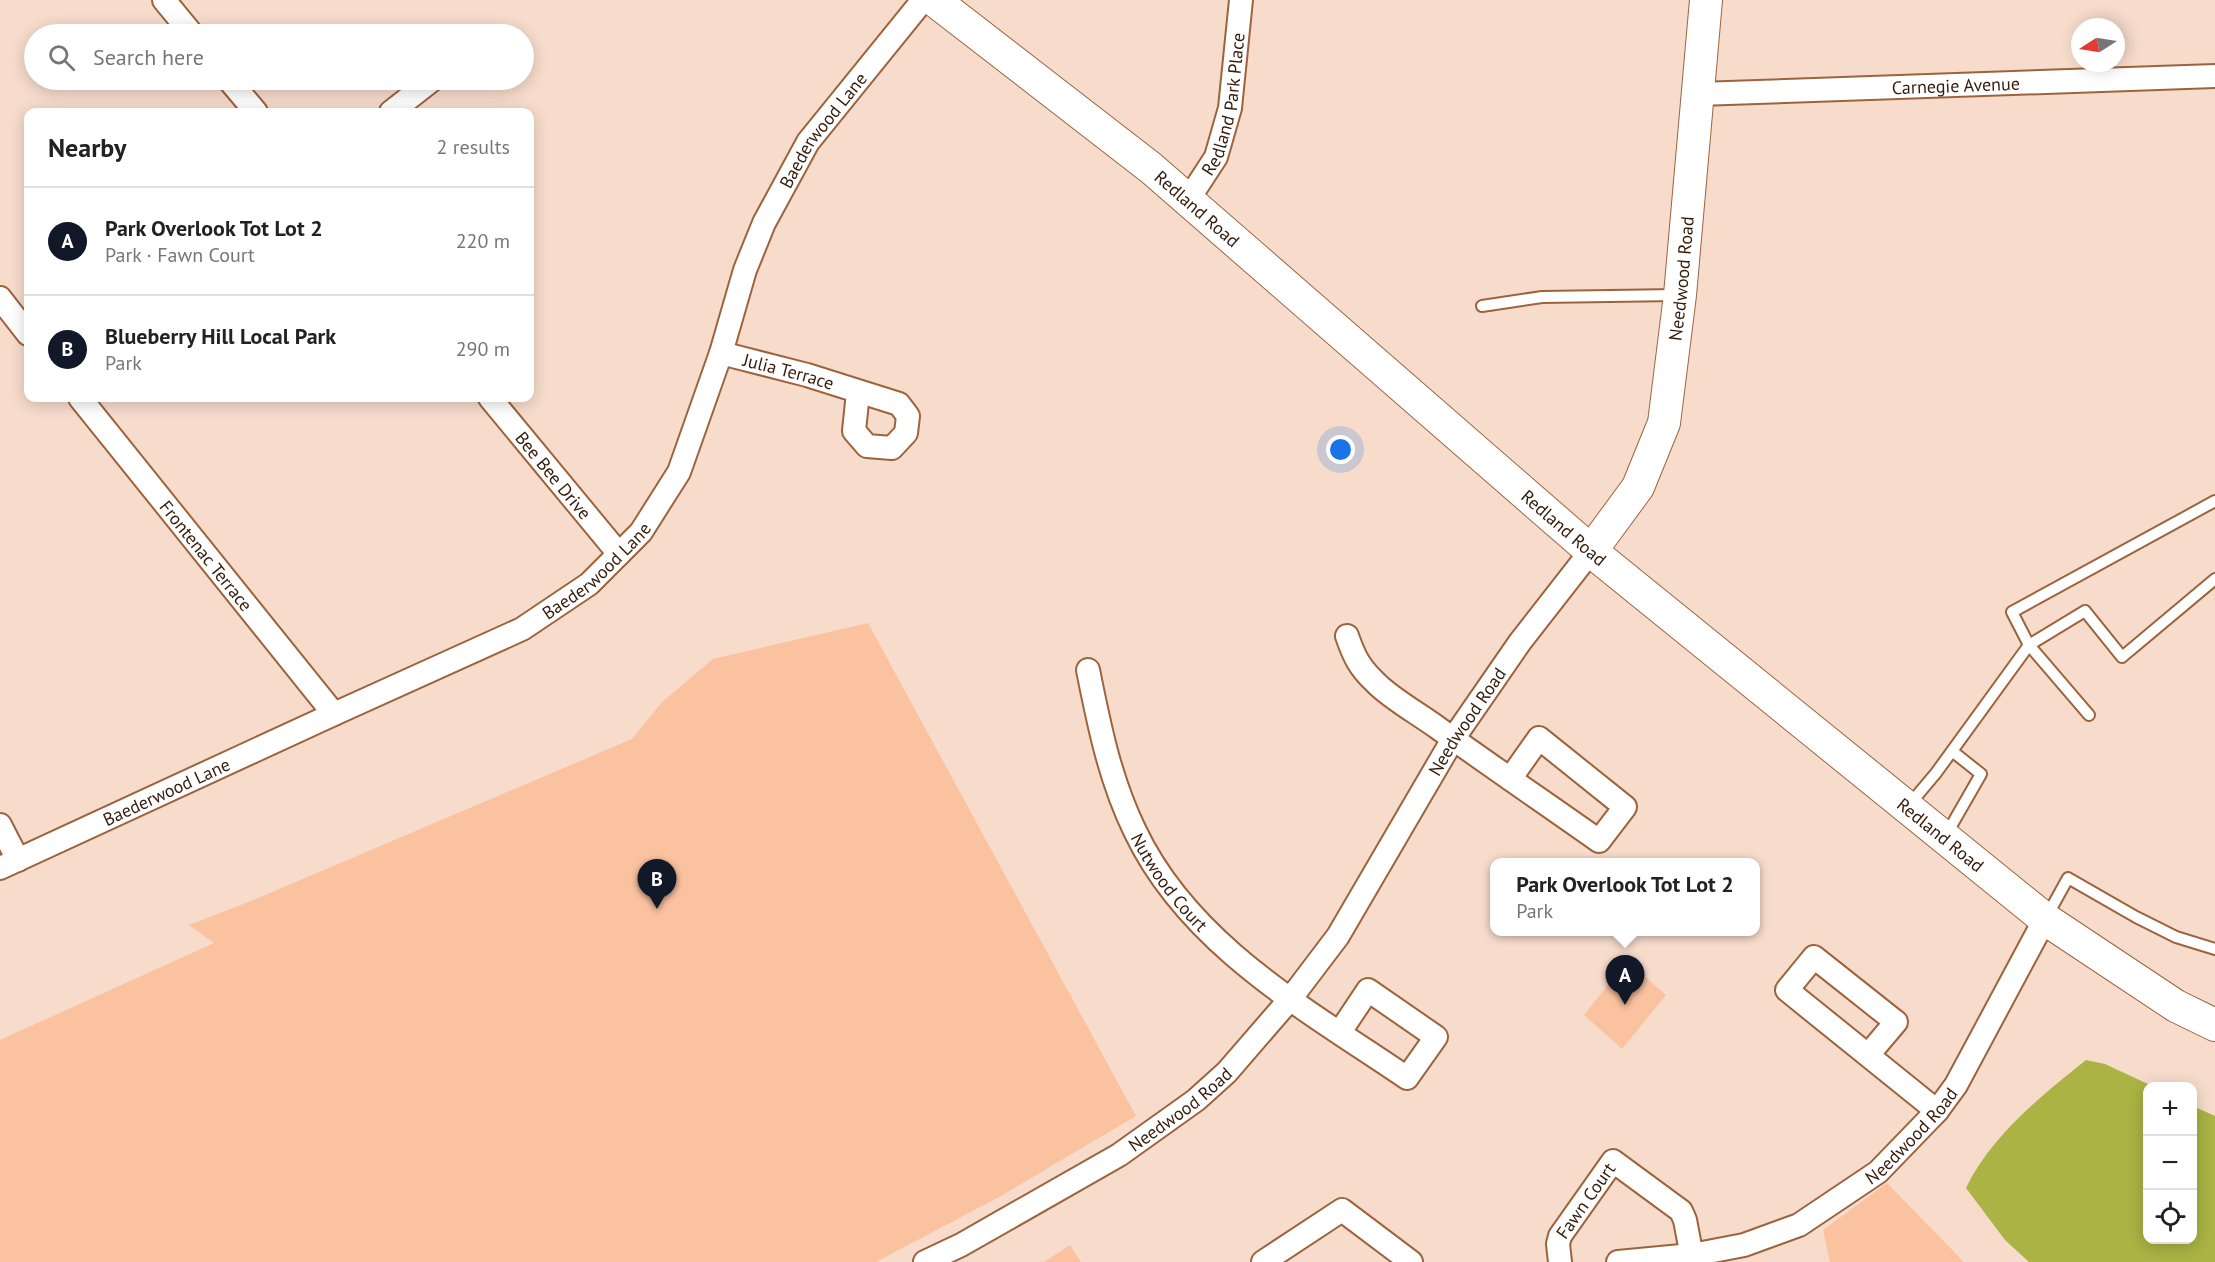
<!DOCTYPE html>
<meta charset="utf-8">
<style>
:root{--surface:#fff;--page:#f2f2f2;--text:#222;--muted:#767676;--line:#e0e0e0;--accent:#111827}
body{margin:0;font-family:"PT Sans",sans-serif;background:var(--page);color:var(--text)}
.controls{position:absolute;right:18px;bottom:18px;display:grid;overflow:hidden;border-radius:12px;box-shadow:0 3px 15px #0003}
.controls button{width:54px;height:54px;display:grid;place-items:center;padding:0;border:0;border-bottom:2px solid var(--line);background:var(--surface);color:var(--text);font:30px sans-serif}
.compass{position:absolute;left:2071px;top:18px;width:54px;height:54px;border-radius:50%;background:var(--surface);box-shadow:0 3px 15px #0003;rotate:258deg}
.you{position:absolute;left:1341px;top:450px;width:21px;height:21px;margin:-15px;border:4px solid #fff;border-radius:50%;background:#1a73e8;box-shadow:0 0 0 9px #1a73e833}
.badge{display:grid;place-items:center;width:39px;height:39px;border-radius:50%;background:var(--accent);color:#fff;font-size:20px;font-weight:700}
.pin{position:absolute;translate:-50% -50px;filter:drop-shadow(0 2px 3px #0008)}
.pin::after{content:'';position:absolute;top:32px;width:21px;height:18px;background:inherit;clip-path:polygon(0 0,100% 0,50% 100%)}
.popup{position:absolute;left:1490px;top:858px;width:270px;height:78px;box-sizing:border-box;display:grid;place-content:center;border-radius:12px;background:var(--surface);filter:drop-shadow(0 2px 4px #0005);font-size:20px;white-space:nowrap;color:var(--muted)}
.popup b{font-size:22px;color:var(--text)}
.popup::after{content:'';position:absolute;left:50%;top:100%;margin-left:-12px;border:12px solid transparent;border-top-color:var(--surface)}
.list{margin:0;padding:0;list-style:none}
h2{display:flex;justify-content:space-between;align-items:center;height:78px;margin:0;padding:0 24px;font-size:26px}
h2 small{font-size:20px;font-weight:400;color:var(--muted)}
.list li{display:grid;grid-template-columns:39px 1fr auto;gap:18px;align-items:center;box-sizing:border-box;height:108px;padding:0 24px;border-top:2px solid var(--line)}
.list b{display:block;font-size:22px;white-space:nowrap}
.list p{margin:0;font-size:20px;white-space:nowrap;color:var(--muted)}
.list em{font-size:20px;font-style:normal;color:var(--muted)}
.icon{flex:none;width:33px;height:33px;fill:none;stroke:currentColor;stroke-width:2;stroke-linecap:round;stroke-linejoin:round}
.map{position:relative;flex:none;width:2215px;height:1262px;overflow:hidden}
.search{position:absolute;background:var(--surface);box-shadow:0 3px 15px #0003;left:24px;top:24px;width:510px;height:66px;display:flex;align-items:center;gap:15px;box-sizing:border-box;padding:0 21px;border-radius:33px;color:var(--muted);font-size:22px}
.panel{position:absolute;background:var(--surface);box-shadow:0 3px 15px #0003;left:24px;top:108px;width:510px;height:294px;border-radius:12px}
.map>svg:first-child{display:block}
.green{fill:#fac29f}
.water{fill:#aab343}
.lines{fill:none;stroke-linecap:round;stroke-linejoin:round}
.lane-casing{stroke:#9d633d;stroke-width:14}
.street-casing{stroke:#9d633d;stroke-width:26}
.secondary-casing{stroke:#9d633d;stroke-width:34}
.lane{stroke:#fff;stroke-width:10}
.street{stroke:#fff;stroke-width:22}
.secondary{stroke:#fff;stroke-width:32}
.labels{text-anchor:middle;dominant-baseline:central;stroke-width:6;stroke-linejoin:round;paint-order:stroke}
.street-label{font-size:18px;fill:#341c0c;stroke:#f7dccc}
</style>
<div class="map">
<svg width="2215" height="1262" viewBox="0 0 2215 1262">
<rect width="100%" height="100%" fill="#f7dccc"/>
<path class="green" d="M868,623l268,493 -137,81 -123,65h-876v-222l214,-97 -25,-18 62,-24 381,-162 30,-37 51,-43z
M1627,961l39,34 -44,54 -38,-34z
M1887,1183l75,77 2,2h-134l-7,-32z
M1070,1245l11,17h-37z"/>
<path class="water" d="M2086,1060l19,4 47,22h-4v154h44l1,-134 22,10v146h-186l-24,-22 -39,-52c25,-52 76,-93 120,-128z"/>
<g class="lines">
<defs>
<path id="lane" d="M1482,306l60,-9 135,-2
M2089,715l-60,-70 56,-34 37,46 93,-78
M1909,805l27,-32 93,-128 -17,-33 203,-111
M1946,835l35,-61 -29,-23
M2047,916l21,-38 68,39 40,20 39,12"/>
<g id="street">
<path d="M164,0l28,34"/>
<path d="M229,80l27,32"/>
<path id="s1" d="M1698,94l517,-18"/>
<path d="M391,112l41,-32"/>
<path id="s2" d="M1188,200l28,-43 14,-49 11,-108"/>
<path d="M0,298l28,36"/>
<path id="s3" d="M721,353l86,22 92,29 9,12 -2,17 -14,15 -25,-2 -13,-15 4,-39"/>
<path id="s4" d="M80,398l254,316"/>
<path id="s5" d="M490,398l129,156"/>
<path d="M1347,636c7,20 12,31 28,46 15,16 44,32 63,46 53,38 107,75 161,113l26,-34 -86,-69 -29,41"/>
<path id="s6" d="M1088,670c11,55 22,110 47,161 54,114 172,179 272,247l29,-41 -68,-47 -28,42"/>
<path d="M0,825l18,35"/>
<path id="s7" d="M0,868l334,-154 188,-85 67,-45 52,-52 38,-60 42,-119 24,-83 19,-47 44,-81 115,-142"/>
<path d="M1868,1055l28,-33 -82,-65 -27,33 150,121"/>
<path id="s8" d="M925,1262l36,-17 158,-90 77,-55 31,-28 64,-74 47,-62 115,-197 67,-97 71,-91"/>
<path d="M1263,1262l79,-52 69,52"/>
<path id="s9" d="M1560,1262l-2,-18 2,-8 53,-75 68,50 4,9 8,42"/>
<path id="s10" d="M1618,1262l74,-7 52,-10 55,-20 79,-53 59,-61 19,-26 89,-166"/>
</g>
<g id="secondary">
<path id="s11" d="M934,0l217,168 440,383 454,368 131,87 39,19"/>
<path id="s12" d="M1591,551l47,-64 26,-64 16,-128 26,-295"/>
</g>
</defs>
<use href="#lane" class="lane-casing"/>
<use href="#street" class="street-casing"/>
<use href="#secondary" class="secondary-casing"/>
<use href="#lane" class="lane"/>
<use href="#street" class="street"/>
<use href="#secondary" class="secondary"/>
</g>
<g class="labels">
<g class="street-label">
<text stroke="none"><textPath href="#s1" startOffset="258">Carnegie Avenue</textPath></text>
<text stroke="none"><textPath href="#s2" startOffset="105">Redland Park Place</textPath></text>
<text stroke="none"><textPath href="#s7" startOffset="1173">Baederwood Lane</textPath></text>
<text stroke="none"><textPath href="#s11" startOffset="336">Redland Road</textPath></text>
<text stroke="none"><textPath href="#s12" startOffset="294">Needwood Road</textPath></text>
<text stroke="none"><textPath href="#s3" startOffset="70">Julia Terrace</textPath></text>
<text stroke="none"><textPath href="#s5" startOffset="100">Bee Bee Drive</textPath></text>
<text stroke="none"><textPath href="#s11" startOffset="822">Redland Road</textPath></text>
<text stroke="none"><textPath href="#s4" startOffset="202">Frontenac Terrace</textPath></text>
<text stroke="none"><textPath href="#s7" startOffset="669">Baederwood Lane</textPath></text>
<text stroke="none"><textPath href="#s8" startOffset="784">Needwood Road</textPath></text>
<text stroke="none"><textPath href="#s7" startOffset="183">Baederwood Lane</textPath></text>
<text stroke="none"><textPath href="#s11" startOffset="1308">Redland Road</textPath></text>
<text stroke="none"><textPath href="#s6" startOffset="230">Nutwood Court</textPath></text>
<text stroke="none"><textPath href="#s8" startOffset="298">Needwood Road</textPath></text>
<text stroke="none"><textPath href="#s10" startOffset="330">Needwood Road</textPath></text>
<text stroke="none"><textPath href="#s9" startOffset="70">Fawn Court</textPath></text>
</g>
</g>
</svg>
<div class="controls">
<button>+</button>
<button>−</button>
<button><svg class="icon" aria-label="locate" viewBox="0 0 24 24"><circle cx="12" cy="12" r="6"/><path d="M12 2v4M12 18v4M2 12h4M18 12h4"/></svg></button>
</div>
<svg class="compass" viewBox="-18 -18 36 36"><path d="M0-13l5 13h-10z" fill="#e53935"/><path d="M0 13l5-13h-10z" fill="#767676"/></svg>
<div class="you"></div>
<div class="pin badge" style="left:1625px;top:1005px">A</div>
<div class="popup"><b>Park Overlook Tot Lot 2</b>Park</div>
<div class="pin badge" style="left:657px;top:909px">B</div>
<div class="search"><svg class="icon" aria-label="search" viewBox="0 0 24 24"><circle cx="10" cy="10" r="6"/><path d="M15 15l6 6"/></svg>Search here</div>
<section class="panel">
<h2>Nearby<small>2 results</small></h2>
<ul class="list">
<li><span class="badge">A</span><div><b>Park Overlook Tot Lot 2</b><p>Park · Fawn Court</p></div><em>220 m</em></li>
<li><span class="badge">B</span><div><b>Blueberry Hill Local Park</b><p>Park</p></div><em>290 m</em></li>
</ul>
</section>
</div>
